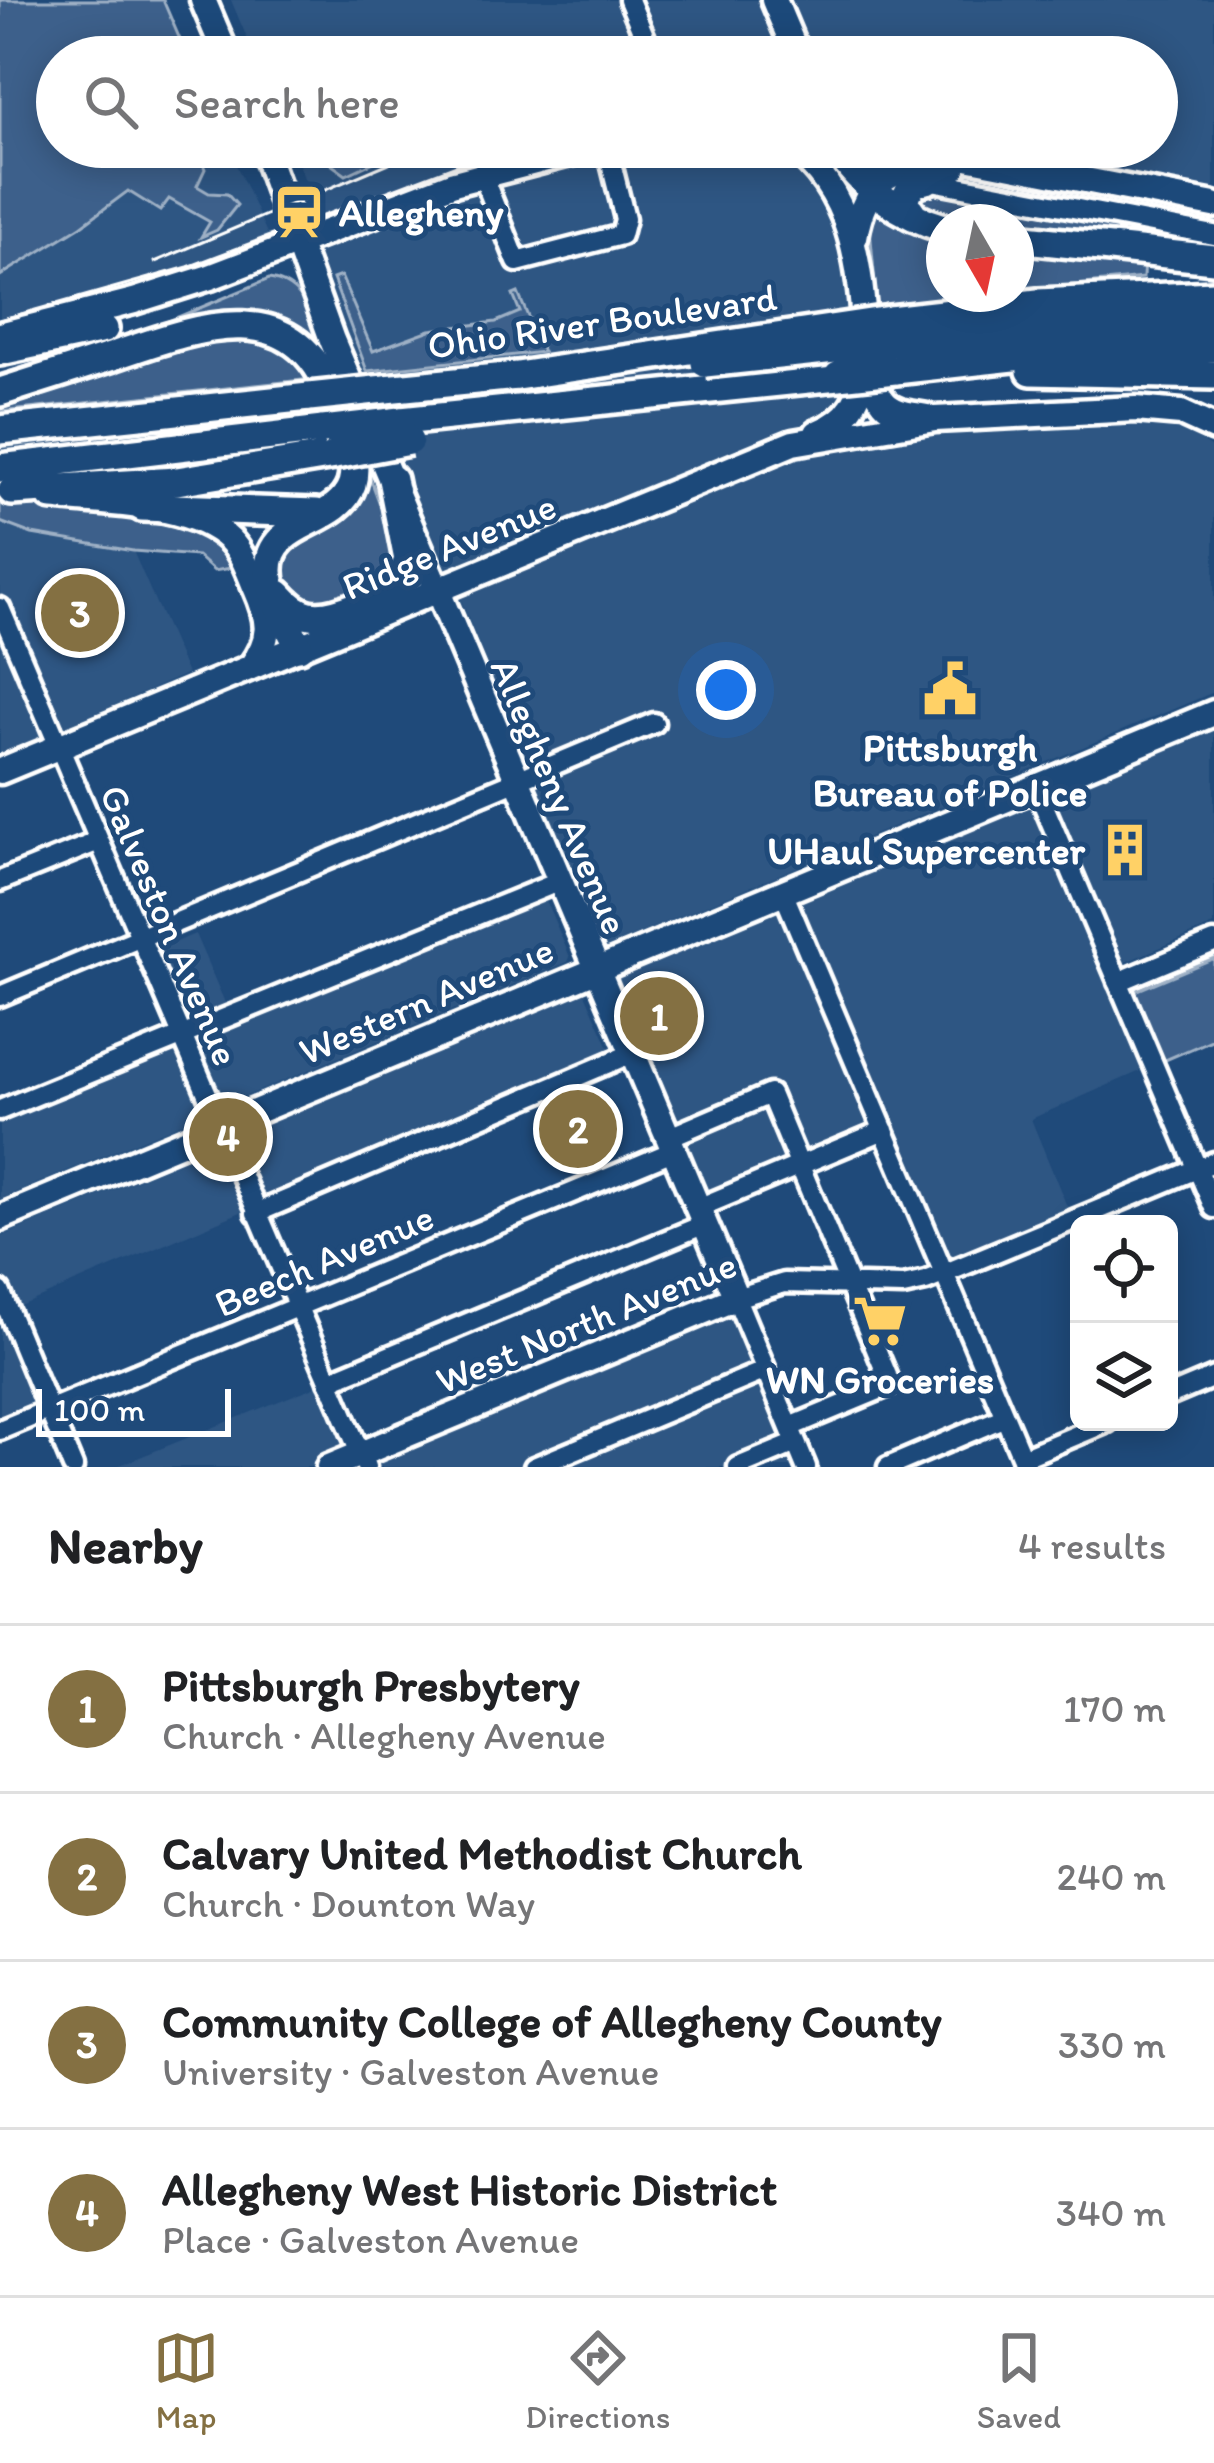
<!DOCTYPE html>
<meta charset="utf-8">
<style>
:root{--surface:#fff;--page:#f2f2f2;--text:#202124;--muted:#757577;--line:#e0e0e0;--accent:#847042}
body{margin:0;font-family:Itim,sans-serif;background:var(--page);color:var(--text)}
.controls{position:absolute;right:36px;bottom:36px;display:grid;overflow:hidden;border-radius:18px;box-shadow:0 6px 30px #0003}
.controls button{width:108px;height:108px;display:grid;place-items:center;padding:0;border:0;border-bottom:3px solid var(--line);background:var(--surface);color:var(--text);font:60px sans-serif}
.compass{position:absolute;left:926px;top:204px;width:108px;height:108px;border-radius:50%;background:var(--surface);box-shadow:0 6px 30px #0003;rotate:171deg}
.scale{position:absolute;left:36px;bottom:30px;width:195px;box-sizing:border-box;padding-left:12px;border:6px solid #fff;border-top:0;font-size:33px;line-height:42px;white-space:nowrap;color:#fff;-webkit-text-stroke:9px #1f4a7a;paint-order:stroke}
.you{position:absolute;left:726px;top:690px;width:42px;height:42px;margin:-30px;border:9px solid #fff;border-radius:50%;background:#1a73e8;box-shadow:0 0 0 18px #1a73e833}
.badge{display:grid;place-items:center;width:78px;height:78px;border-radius:50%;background:var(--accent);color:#fff;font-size:39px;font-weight:700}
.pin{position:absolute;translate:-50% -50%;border:6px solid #fff;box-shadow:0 3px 12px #0006}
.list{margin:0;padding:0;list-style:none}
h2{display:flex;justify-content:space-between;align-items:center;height:156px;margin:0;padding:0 48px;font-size:51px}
h2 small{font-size:39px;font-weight:400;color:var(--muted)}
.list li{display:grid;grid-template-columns:78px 1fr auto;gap:36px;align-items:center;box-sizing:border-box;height:168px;padding:0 48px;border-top:3px solid var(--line)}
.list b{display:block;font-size:45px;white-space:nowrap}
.list p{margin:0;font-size:39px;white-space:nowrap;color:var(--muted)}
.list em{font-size:39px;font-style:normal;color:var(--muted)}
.icon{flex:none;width:66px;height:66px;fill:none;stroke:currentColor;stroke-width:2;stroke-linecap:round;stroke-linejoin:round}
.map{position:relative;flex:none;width:1214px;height:1467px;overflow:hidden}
.search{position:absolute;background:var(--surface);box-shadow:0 6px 30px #0003;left:36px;right:36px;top:36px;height:132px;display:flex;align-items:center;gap:30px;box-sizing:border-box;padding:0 42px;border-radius:66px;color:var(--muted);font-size:45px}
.sheet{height:828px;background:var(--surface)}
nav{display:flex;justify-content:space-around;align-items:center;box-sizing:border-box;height:168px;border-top:3px solid var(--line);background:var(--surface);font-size:33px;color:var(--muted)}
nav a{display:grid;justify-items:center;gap:6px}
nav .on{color:var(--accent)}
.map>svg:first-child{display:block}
.built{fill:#2e5683}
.green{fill:#3c618b;stroke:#9eb0c5;stroke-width:3}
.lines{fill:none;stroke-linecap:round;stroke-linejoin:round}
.minor-casing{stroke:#fff;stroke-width:27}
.major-casing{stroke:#fff;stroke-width:33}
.highway-casing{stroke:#fff;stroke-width:36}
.minor{stroke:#1f4a7a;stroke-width:18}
.major{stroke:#1f4a7a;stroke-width:24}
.highway{stroke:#1f4a7a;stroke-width:27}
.tram{stroke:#fff;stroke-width:3}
.highway-bridge-casing{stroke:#fff;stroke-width:36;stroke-linecap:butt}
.highway-bridge{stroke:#1f4a7a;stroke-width:27}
.labels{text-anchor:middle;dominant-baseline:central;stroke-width:10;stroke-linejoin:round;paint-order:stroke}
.poi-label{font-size:39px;font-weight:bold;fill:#fff;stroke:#1f4a7a}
.street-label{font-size:39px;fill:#fff;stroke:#1f4a7a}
</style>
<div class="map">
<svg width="1214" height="1467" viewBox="0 0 1214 1467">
<rect width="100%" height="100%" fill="#1f4a7a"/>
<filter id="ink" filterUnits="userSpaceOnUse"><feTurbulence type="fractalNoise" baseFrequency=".00833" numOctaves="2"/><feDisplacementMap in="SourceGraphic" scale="24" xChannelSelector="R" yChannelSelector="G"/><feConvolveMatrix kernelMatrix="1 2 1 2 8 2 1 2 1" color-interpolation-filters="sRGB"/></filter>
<g filter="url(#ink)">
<path class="built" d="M0,0h163l25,57h-131v90h171l42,93 -134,51 -136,38z
M231,0h983v188l-231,-41h174v-90h-902z
M292,147h234l-206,72z
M593,147h199l34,33 37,128 -11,102 -415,180 -141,-348z
M1157,425l33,8 24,17v242l-607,255 -5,-2 -142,-347 366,-153 101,-12z
M0,522l32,12 101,17 54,123 -187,81z
M1214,730v195l-110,46 41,98 -114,50 37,90 -119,50 -62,-138 -177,73 -94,-218z
M542,892l28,65 -2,5 -568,237v-82z
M195,934l34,78 -36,16 -34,-79z
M584,991l28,63 -608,259 35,86 -39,16v-178l213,-89 21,-16z
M736,1298l70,169h-691l214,-86 31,72z"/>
<path class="green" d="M0,0h163l18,42 -10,6 3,6 11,-4 3,7h-131v90h139l9,22 -8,17 12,7 18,1 10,11 -20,25 -16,7 9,-15 -41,-23 -9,12 -32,-20 -47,35 -81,50z
M406,147l-60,28 -36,-26 6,-2z
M927,189l221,43 -1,13 -131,-15v-8h-56l-34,-8 -12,-20z
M873,203l71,36v55h44l-111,11 -7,-77z
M1016,248l128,10 -1,20 -127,13z
M341,276l32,75 57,-21 66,-8 24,-10 -7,-17 5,-2 25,59 -176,19 -34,-92z
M269,279c42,5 52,60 67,94l-98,-60 -42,4 -196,66v-9l147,-44z
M251,337l35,15 26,27 -312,33v-10l182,-58z
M368,472l31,83 -13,25 -69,27 -34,-19c0,-9 -3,-21 -1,-30 6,-31 76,-22 86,-86z
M0,494l182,34 39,18 10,22 -17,3 -17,-15 -64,-5 -101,-17 -32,-12z
M1214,958v81l-51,22 -30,-69z"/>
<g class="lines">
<defs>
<path id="minor" d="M629,0l24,57
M804,147l123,33 287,55
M482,174l35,88 104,-27 4,-16 -18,-72
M0,608l366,859
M1036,787l178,421
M0,881l99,-40
M783,892l243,575
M1118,982l96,-40
M0,996l654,-273
M0,1110l558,-228
M667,1138l103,-44 121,291 -101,42
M698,1208l186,-78
M256,1213l374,-159
M0,1291l73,176
M329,1381l376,-157
M1169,1396l45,-19
M0,1430l673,-279
M1022,1458l86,-36
M534,1467l232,-97
M738,1467l58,-24
M806,1467l-70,-169 48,-15 119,3 23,-5 288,-119
M888,1467l117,-50"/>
<path id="major" d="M203,0l24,57
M774,0l24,57
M263,147l69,193 404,958 -407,169
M792,147c63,48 67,119 74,193 2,19 4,46 18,62 10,12 28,12 43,15
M915,147l299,58
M855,237c10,-59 40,-77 98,-68
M0,335l134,-34 76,-24 244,-94 139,-36
M817,433c35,-14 41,-34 51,-68
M50,497c53,7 140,4 180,43 13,13 19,33 26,49 14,32 16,49 -5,78
M0,771l793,-328 142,-24 201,-10 45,4 33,15
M0,1218l1214,-505"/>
<path id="highway" d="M836,147c24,40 64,68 108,81
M915,217l-9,-13c0,-15 7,-22 21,-24
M1016,238l198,21
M890,320l148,-17 176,-8
M892,343l184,-17 138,-4
M0,351l104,-22
M895,370l147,-16 172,-6
M1031,371l183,4
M385,389l132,-13
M0,392c38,-12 76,-24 113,-36 79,-27 180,-67 219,40 9,25 28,61 20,88 -14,43 -84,34 -83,87 0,24 20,55 30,76
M401,421l437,-45
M0,430l309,-33
M0,468l323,-38
M12,491l165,-10 158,-26
M142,507l174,6
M279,594c8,9 18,19 31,21 24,5 70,-18 89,-33l9,-22 -16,-81"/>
</defs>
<use href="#minor" class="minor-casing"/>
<use href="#major" class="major-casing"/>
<use href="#highway" class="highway-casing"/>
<use href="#minor" class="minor"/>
<use href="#major" class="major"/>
<use href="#highway" class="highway"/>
<path class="tram" d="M155,262l272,-115
M0,320l188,-53 316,-120"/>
<defs>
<path id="highway-bridge" d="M705,363l187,-20
M517,376l373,-56
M838,376l57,-6
M309,397l76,-8
M323,430l78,-9
M335,455l74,-14"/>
</defs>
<use href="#highway-bridge" class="highway-bridge-casing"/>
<use href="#highway-bridge" class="highway-bridge"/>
</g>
</g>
<defs>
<symbol id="station-bare" viewBox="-9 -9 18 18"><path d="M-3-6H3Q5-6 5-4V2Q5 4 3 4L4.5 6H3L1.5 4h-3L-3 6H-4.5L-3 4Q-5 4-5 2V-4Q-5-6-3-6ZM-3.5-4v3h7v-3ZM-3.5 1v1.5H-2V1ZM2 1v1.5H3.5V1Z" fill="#ffd166" stroke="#1f4a7a" stroke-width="2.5" paint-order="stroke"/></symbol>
<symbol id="civic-bare" viewBox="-9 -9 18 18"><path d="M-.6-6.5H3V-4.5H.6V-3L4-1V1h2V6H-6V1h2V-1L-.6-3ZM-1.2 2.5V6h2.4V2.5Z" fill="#ffd166" stroke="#1f4a7a" stroke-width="2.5" paint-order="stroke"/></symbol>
<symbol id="building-bare" viewBox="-9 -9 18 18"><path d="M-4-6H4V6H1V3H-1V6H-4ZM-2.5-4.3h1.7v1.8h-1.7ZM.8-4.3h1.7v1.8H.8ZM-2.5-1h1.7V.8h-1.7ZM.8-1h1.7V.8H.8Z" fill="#ffd166" stroke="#1f4a7a" stroke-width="2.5" paint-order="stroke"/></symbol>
<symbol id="supermarket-bare" viewBox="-9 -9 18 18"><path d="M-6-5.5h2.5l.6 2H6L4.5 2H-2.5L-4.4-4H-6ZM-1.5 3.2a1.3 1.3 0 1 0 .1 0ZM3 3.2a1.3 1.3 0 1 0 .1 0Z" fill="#ffd166" stroke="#1f4a7a" stroke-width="2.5" paint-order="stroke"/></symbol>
</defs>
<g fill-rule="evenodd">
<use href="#station-bare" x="261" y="174" width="76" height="76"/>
<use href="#civic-bare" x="912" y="651" width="76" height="76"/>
<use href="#building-bare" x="1087" y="812" width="76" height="76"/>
<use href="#supermarket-bare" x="842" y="1283" width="76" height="76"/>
</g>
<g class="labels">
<g class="poi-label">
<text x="339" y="212" text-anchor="start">Allegheny</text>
<text x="950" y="747">Pittsburgh<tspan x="950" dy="45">Bureau of Police</tspan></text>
<text x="1085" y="850" text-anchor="end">UHaul Supercenter</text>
<text x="880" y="1379">WN Groceries</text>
</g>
<g class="street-label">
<text transform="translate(602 321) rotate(-8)">Ohio River Boulevard</text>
<text transform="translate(449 546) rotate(-22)">Ridge Avenue</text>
<text transform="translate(560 796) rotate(67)">Allegheny Avenue</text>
<text transform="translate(170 925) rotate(67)">Galveston Avenue</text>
<text transform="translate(426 1000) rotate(-23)">Western Avenue</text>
<text transform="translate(324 1260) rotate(-23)">Beech Avenue</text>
<text transform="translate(586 1322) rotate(-22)">West North Avenue</text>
</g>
</g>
</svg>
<div class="controls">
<button><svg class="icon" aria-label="locate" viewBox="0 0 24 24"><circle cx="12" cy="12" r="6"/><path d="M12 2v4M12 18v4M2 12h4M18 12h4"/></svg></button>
<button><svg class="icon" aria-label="layers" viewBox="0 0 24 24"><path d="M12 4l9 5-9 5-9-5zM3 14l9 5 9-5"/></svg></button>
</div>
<svg class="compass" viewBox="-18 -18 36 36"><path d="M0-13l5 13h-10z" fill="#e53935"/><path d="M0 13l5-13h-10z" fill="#757577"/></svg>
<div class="scale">100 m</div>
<div class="you"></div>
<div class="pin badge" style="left:659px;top:1016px">1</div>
<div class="pin badge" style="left:578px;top:1129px">2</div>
<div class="pin badge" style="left:80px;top:613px">3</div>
<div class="pin badge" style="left:228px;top:1137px">4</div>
<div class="search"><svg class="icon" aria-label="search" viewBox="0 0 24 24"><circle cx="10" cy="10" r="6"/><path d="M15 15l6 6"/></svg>Search here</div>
</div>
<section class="sheet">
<h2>Nearby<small>4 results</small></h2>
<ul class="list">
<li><span class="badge">1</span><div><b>Pittsburgh Presbytery</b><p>Church · Allegheny Avenue</p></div><em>170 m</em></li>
<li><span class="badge">2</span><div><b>Calvary United Methodist Church</b><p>Church · Dounton Way</p></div><em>240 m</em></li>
<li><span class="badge">3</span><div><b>Community College of Allegheny County</b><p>University · Galveston Avenue</p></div><em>330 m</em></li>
<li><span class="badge">4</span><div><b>Allegheny West Historic District</b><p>Place · Galveston Avenue</p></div><em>340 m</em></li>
</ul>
</section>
<nav>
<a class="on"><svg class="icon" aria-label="map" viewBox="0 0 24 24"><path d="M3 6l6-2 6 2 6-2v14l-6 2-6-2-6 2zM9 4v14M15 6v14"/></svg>Map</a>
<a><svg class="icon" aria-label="directions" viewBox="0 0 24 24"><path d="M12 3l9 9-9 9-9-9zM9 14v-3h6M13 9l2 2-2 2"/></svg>Directions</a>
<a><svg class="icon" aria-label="saved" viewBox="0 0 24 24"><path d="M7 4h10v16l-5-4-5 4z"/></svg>Saved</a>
</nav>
